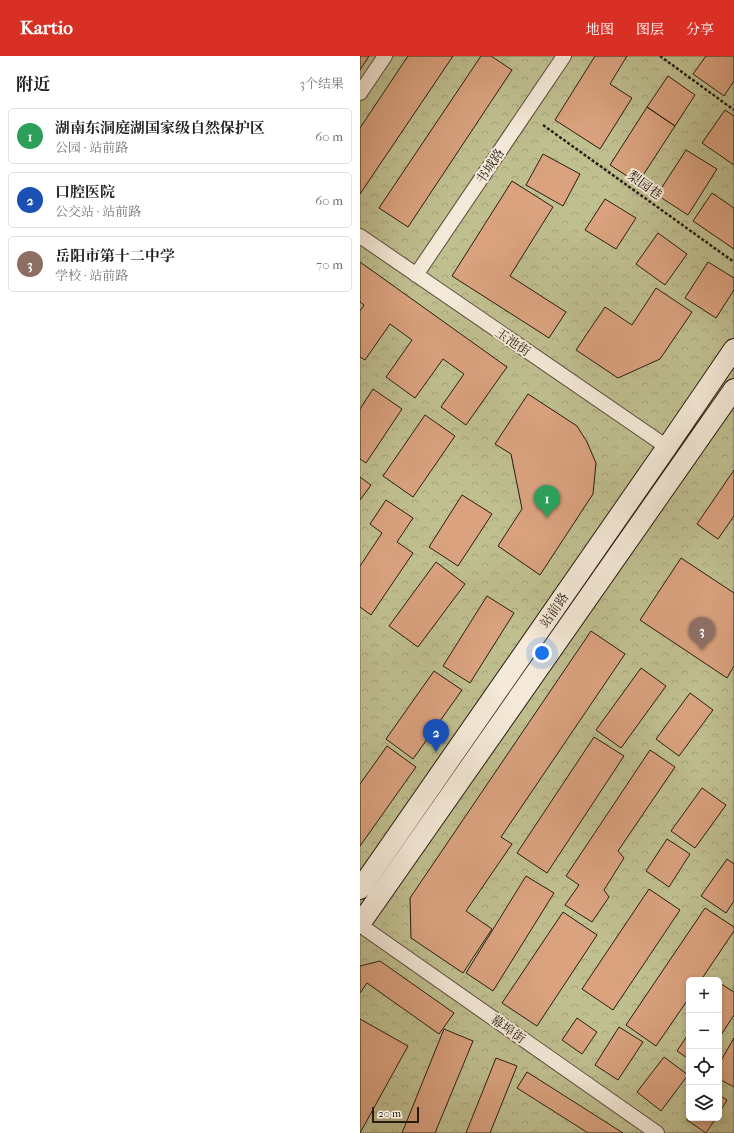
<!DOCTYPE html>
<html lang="zh">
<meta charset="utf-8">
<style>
:root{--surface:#fff;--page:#f6f6f6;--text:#202124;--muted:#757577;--line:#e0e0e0;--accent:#d93025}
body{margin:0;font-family:"IM FELL French Canon","Noto Serif SC",serif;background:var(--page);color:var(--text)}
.controls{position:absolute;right:12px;bottom:12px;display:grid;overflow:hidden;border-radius:6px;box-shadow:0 2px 6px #0003}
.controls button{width:36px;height:36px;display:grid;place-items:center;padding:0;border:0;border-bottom:1px solid var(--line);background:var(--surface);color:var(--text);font:20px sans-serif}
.scale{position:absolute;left:12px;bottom:10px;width:47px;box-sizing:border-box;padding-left:4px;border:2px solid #281c11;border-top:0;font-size:11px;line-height:14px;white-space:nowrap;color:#281c11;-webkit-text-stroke:3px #f5ead9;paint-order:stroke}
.you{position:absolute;left:182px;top:597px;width:14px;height:14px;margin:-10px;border:3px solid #fff;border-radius:50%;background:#1a73e8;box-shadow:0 0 0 6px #1a73e833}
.badge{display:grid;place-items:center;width:26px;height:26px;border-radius:50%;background:var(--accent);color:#fff;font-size:13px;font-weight:700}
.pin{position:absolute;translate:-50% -33px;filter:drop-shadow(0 1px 2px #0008)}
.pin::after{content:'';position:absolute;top:21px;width:14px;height:12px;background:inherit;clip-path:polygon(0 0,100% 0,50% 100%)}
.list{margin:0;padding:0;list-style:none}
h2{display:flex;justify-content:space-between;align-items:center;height:52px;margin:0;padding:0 16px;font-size:17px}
h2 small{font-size:13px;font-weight:400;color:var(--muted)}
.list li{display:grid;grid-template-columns:26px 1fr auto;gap:12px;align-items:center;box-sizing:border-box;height:56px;margin:0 8px 8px;padding:0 8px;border:1px solid var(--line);border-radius:6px}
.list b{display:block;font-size:15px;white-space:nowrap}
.list p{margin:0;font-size:13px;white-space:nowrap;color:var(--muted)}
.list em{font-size:13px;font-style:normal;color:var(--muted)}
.icon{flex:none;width:22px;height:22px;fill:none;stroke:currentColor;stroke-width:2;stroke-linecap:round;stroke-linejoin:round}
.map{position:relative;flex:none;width:374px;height:1077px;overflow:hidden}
header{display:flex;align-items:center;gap:24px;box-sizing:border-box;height:56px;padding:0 20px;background:var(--accent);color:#fff}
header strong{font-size:19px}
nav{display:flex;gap:22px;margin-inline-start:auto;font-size:14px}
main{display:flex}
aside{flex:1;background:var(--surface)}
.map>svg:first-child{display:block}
.park{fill:url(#park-crowns);stroke:#746e50;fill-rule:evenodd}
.building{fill:#daa27f;stroke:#281c11}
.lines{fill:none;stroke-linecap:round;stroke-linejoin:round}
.minor-casing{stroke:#5a4c3e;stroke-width:16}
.secondary-casing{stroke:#281c11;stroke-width:22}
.path{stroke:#281c11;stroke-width:2.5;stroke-dasharray:3 2;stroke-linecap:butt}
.minor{stroke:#f5ead9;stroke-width:14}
.secondary{stroke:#f5ead9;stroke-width:20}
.labels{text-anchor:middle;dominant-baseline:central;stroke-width:4;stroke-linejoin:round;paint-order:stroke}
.street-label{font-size:13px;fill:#281c11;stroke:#f5ead9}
</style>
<header>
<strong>Kartio</strong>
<nav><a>地图</a><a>图层</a><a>分享</a></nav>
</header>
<main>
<aside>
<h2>附近<small>3个结果</small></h2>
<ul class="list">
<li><span class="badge" style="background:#2e9e5b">1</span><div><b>湖南东洞庭湖国家级自然保护区</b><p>公园 · 站前路</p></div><em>60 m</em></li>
<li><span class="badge" style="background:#1a4fb4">2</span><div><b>口腔医院</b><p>公交站 · 站前路</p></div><em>60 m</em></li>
<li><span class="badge" style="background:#8d6e63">3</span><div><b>岳阳市第十二中学</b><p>学校 · 站前路</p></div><em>70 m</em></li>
</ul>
</aside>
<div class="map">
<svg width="374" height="1077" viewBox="0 0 374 1077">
<defs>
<pattern id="park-crowns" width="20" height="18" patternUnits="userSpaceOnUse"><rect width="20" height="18" fill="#c0bf90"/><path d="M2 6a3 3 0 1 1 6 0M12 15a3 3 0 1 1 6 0" fill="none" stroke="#a5a47b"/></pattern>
</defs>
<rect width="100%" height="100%" fill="#f0dec4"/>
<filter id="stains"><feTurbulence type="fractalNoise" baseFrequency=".005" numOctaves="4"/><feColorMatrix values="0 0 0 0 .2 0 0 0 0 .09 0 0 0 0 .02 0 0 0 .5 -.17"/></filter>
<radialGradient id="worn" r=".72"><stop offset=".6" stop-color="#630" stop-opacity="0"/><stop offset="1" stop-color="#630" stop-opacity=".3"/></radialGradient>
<path class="park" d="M0,0h374v1077h-374zM329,924h30v138h-30z"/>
<path class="building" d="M0,0h9l-9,14z
M48,0h45l-93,138v-66z
M121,0h10l21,14 -104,157 -29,-19z
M235,0h32l-17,28 22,14 -32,51 -45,-29z
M346,0h28v25l-10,15 -31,-22z
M308,20l27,19 -20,31 -28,-19z
M287,51l28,19 -37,57 -28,-18z
M365,54l9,6v49l-32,-22z
M326,94l31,19 -29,46 -31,-20z
M183,98l37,20 -17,32 -37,-21z
M152,125l41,26 -43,69 56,36 -17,26 -97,-62z
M352,137l22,15v41l-41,-28z
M245,143l31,19 -20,31 -31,-19z
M298,177l29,21 -22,31 -29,-21z
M0,206l147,105 -41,58 -25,-18 23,-33 -21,-15 -28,39 -29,-21 26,-37 -22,-16 -25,36 -5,-3v-46l4,-6 -4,-3z
M348,206l26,16v12l-18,28 -31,-20z
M296,232l36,24 -32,47 -42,19 -42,-28 29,-43 27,18z
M13,333l29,20 -36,54 -6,-4v-50z
M168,338l49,32 10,16 9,21 -3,31 -53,81 -42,-29 24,-37 -11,-55 -16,-10z
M65,359l30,21 -42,61 -30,-21z
M374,414v46l-16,23 -21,-15z
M0,421l11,8 -11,15z
M102,439l30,19 -34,52 -29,-19z
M26,444l27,18 -16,24 16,11 -42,62 -11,-8v-41l22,-33 -12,-9z
M321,502l53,35v73l-7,12 -87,-58z
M76,506l29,22 -47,63 -29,-21z
M127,540l27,17 -44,70 -27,-17z
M231,575l34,23 -124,183 11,7 -46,67 26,18 -29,44 -52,-35 -1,-40z
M281,612l25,18 -45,62 -25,-18z
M74,615l28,19 -49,69 -27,-20z
M330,637l23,17 -34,46 -23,-17z
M234,681l30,19 -77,117 -30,-20z
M27,690l29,21 -56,79v-62z
M290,694l25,17 -57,84 6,7 -20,32 5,7 -17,25 -27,-17 14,-20 -13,-9z
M342,732l24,17 -31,43 -24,-17z
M307,783l23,15 -21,33 -23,-16z
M367,803l7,5v37l-8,12 -25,-17z
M166,820l28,17 -61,98 -27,-18z
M289,833l31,21 -67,100 -31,-21z
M345,852l29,19v4l-33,49h-12v18l-33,48 -30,-21z
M203,856l34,23 -60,91 -35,-23z
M20,905l74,52 -15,21 -72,-51 -7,10v-27z
M361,928l13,8v23l-15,23v-51z
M217,962l20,14 -15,22 -20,-14z
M0,963l48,27 -48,87z
M259,971l24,15 -25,38 -23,-15z
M84,973l29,12 -38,92h-33z
M329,977v26l-12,-8z
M374,982v49l-15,-8v-15z
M304,1001l24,18 -27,36 -24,-19z
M136,1002l21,8 -27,67h-24z
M167,1016l96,61h-35l-71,-45z
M359,1039l8,5 -8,13z
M329,1060v2h27l-10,15 -19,-13z"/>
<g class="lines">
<defs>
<path id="minor" d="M0,37l25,-37
M0,180l307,211
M56,219l148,-219
M0,869l297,208"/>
<path id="secondary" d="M0,833l307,-442 67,-98
M0,868l374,-535"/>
</defs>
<use href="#minor" class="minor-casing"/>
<use href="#secondary" class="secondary-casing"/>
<path class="path" d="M300,0l74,54
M183,69l191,137"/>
<use href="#minor" class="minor"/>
<use href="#secondary" class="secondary"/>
</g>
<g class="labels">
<g class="street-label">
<text transform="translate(130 110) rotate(-56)">书城路</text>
<text transform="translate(285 129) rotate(36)">梨园巷</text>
<text transform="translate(153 286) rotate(34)">玉池街</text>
<text transform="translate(194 554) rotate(-55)">站前路</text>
<text transform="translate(148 973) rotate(35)">幕埠街</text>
</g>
</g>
<rect width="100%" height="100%" filter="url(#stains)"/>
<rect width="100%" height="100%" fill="url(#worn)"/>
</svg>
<div class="controls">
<button>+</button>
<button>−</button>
<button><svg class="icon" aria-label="locate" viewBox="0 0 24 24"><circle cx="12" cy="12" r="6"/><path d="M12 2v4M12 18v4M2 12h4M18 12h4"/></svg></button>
<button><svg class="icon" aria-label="layers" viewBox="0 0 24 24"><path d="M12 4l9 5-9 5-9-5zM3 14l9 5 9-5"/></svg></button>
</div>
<div class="scale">20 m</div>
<div class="you"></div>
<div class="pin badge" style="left:187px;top:462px;background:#2e9e5b">1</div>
<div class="pin badge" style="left:76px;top:696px;background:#1a4fb4">2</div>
<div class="pin badge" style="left:342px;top:594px;background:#8d6e63">3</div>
</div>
</main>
